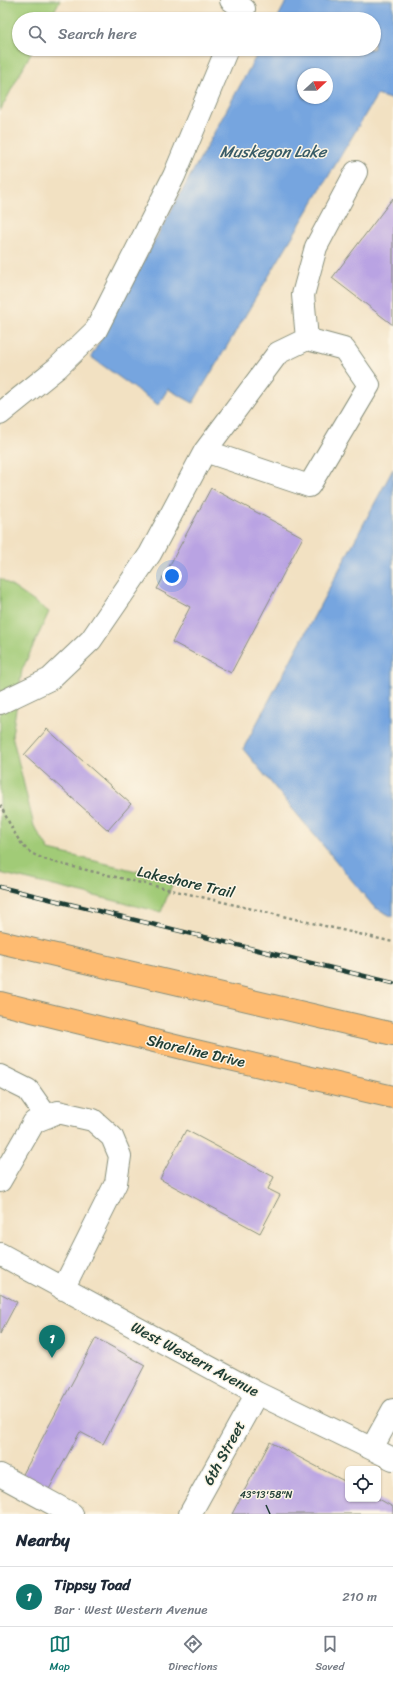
<!DOCTYPE html>
<meta charset="utf-8">
<style>
:root{--surface:#fff;--page:#f2f2f3;--text:#1f2937;--muted:#747a83;--line:#e0e1e3;--accent:#0f766e}
body{margin:0;font-family:Sriracha,sans-serif;background:var(--page);color:var(--text)}
.controls{position:absolute;right:12px;bottom:12px;display:grid;overflow:hidden;border-radius:6px;box-shadow:0 1px 3px #0004}
.controls button{width:36px;height:36px;display:grid;place-items:center;padding:0;border:0;border-bottom:1px solid var(--line);background:var(--surface);color:var(--text);font:20px sans-serif}
.compass{position:absolute;left:297px;top:68px;width:36px;height:36px;border-radius:50%;background:var(--surface);box-shadow:0 1px 3px #0004;rotate:68deg}
.you{position:absolute;left:172px;top:576px;width:14px;height:14px;margin:-10px;border:3px solid #fff;border-radius:50%;background:#1a73e8;box-shadow:0 0 0 6px #1a73e833}
.badge{display:grid;place-items:center;width:26px;height:26px;border-radius:50%;background:var(--accent);color:#fff;font-size:13px;font-weight:700}
.pin{position:absolute;translate:-50% -33px;filter:drop-shadow(0 1px 2px #0008)}
.pin::after{content:'';position:absolute;top:21px;width:14px;height:12px;background:inherit;clip-path:polygon(0 0,100% 0,50% 100%)}
.list{margin:0;padding:0;list-style:none}
h2{display:flex;justify-content:space-between;align-items:center;height:52px;margin:0;padding:0 16px;font-size:17px}
h2 small{font-size:13px;font-weight:400;color:var(--muted)}
.list li{display:grid;grid-template-columns:26px 1fr auto;gap:12px;align-items:center;box-sizing:border-box;height:60px;padding:0 16px;border-top:1px solid var(--line)}
.list b{display:block;font-size:15px;white-space:nowrap}
.list p{margin:0;font-size:13px;white-space:nowrap;color:var(--muted)}
.list em{font-size:13px;font-style:normal;color:var(--muted)}
.icon{flex:none;width:22px;height:22px;fill:none;stroke:currentColor;stroke-width:2;stroke-linecap:round;stroke-linejoin:round}
.map{position:relative;flex:none;width:393px;height:1514px;overflow:hidden}
.search{position:absolute;background:var(--surface);box-shadow:0 1px 3px #0004;left:12px;right:12px;top:12px;height:44px;display:flex;align-items:center;gap:10px;box-sizing:border-box;padding:0 14px;border-radius:22px;color:var(--muted);font-size:15px}
.sheet{height:112px;background:var(--surface)}
nav{display:flex;justify-content:space-around;align-items:center;box-sizing:border-box;height:56px;border-top:1px solid var(--line);background:var(--surface);font-size:11px;color:var(--muted)}
nav a{display:grid;justify-items:center;gap:2px}
nav .on{color:var(--accent)}
.map>svg:first-child{display:block}
.green{fill:#a1cb77;stroke:#608456}
.water{fill:#76a5df;stroke:#4a718a;fill-rule:evenodd}
.building{fill:#b9a3e3}
.lines{fill:none;stroke-linecap:round;stroke-linejoin:round}
.minor-casing{stroke:#888f7b;stroke-width:24}
.highway-casing{stroke:#888f7b;stroke-width:24}
.path{stroke:#888f7b;stroke-width:2.5;stroke-dasharray:3 3;stroke-linecap:butt}
.minor{stroke:#fff;stroke-width:22}
.highway{stroke:#febb71;stroke-width:22}
.rail-casing{stroke:#1f3d34;stroke-width:4.5}
.rail{stroke:#fcf5e5;stroke-width:3;stroke-dasharray:9;stroke-linecap:butt}
.ticks{fill:none;stroke:#1f3d34;stroke-width:1.5}
.labels{text-anchor:middle;dominant-baseline:central;stroke-width:3;stroke-linejoin:round;paint-order:stroke}
.street-label{font-size:15px;fill:#1f3d34;stroke:#fcf5e5}
.water-label{font-size:16px;font-style:italic;fill:#395c67;stroke:#fcf5e5}
.ticks-label{font-size:10px;text-anchor:middle;fill:#1f3d34;stroke:#fcf5e5;stroke-width:3;stroke-linejoin:round;paint-order:stroke}
</style>
<div class="map">
<svg width="393" height="1514" viewBox="0 0 393 1514">
<rect width="100%" height="100%" fill="#fcf5e5"/>
<filter id="ink" filterUnits="userSpaceOnUse"><feTurbulence type="fractalNoise" baseFrequency=".025" numOctaves="2"/><feDisplacementMap in="SourceGraphic" scale="8" xChannelSelector="R" yChannelSelector="G"/><feConvolveMatrix kernelMatrix="1 2 1 2 8 2 1 2 1" color-interpolation-filters="sRGB"/></filter>
<filter id="wash" filterUnits="userSpaceOnUse"><feTurbulence type="fractalNoise" baseFrequency=".012" numOctaves="4" result="noise"/><feDisplacementMap in="SourceGraphic" scale="16" xChannelSelector="R" yChannelSelector="G"/><feGaussianBlur stdDeviation="0.9" result="paint"/><feColorMatrix in="noise" values="0 0 0 0 0 0 0 0 0 0 0 0 0 0 0 0 0 1.4 0 .05"/><feComposite in="paint" operator="in"/></filter>
<g filter="url(#wash)">
<rect width="100%" height="100%" fill="#f2e1c2"/>
<path class="green" d="M0,0h60l-10,19h-31v30h14l-33,62z
M0,578l49,34 -27,58 -10,65 22,91 15,24 125,30 -13,32 -161,-39z"/>
<path class="water" d="M287,0h106v100l-16,-5 -184,308 -25,-14 -10,16 -67,-48 169,-308h114v-30h-97zM303,74h24v24h-24z
M393,469v448l-19,-10 -131,-158z"/>
<g id="blocks">
<path class="building" d="M393,198v127l-61,-47z
M211,488l92,49 -72,136 -59,-31 18,-35 -33,-18z
M47,729l84,75 -23,26 -84,-75z
M186,1130l88,47 -6,12 12,6 -20,38 -100,-54z
M0,1293l17,9 -17,32z
M96,1338l49,27 -42,79 -23,-12 -32,59 -26,-15z
M270,1442l78,41v16h31l14,8v7h-161z"/>
</g>
</g>
<g filter="url(#ink)">
<use href="#blocks" fill-opacity="0" stroke="#888f7b" stroke-width="1"/>
<g class="lines">
<defs>
<path id="minor" d="M231,0l13,9 -4,10
M307,339l-4,-44 13,-48 40,-75
M0,414l57,-46 39,-38 78,-154 53,-127
M0,703l50,-24 41,-39 59,-86 55,-103 73,-98 29,-14 37,10 25,36 -60,101 -104,-35
M0,1076l28,14 19,27
M0,1181l34,-59 24,-10 35,8 19,17 8,19 -4,27 -53,106
M0,1254l257,139 136,66
M372,1448l21,-38
M0,1475l72,39
M190,1514l67,-121"/>
<path id="highway" d="M0,942l393,92
M0,1003l187,46 206,48"/>
</defs>
<use href="#minor" class="minor-casing"/>
<use href="#highway" class="highway-casing"/>
<path class="path" d="M0,805c8,14 17,38 30,47 10,7 24,10 35,13l328,77"/>
<use href="#minor" class="minor"/>
<use href="#highway" class="highway"/>
<defs>
<path id="rail" d="M0,887l393,96"/>
</defs>
<use href="#rail" class="rail-casing"/>
<use href="#rail" class="rail"/>
</g>
</g>
<path class="ticks" d="M266,1505l4,9"/>
<g class="labels">
<g class="street-label">
<text transform="translate(186 882) rotate(13)">Lakeshore Trail</text>
<text transform="translate(196 1051) rotate(13)">Shoreline Drive</text>
<text transform="translate(195 1359) rotate(28)">West Western Avenue</text>
<text transform="translate(224 1453) rotate(-61)">6th Street</text>
</g>
<g class="water-label">
<text x="273" y="151">Muskegon Lake</text>
</g>
</g>
<g class="ticks-label">
<text x="266" y="1498">43°13'58"N</text>
</g>
</svg>
<div class="controls">
<button><svg class="icon" aria-label="locate" viewBox="0 0 24 24"><circle cx="12" cy="12" r="6"/><path d="M12 2v4M12 18v4M2 12h4M18 12h4"/></svg></button>
</div>
<svg class="compass" viewBox="-18 -18 36 36"><path d="M0-13l5 13h-10z" fill="#e53935"/><path d="M0 13l5-13h-10z" fill="#747a83"/></svg>
<div class="you"></div>
<div class="pin badge" style="left:52px;top:1358px">1</div>
<div class="search"><svg class="icon" aria-label="search" viewBox="0 0 24 24"><circle cx="10" cy="10" r="6"/><path d="M15 15l6 6"/></svg>Search here</div>
</div>
<section class="sheet">
<h2>Nearby<small></small></h2>
<ul class="list">
<li><span class="badge">1</span><div><b>Tippsy Toad</b><p>Bar · West Western Avenue</p></div><em>210 m</em></li>
</ul>
</section>
<nav>
<a class="on"><svg class="icon" aria-label="map" viewBox="0 0 24 24"><path d="M3 6l6-2 6 2 6-2v14l-6 2-6-2-6 2zM9 4v14M15 6v14"/></svg>Map</a>
<a><svg class="icon" aria-label="directions" viewBox="0 0 24 24"><path d="M12 3l9 9-9 9-9-9zM9 14v-3h6M13 9l2 2-2 2"/></svg>Directions</a>
<a><svg class="icon" aria-label="saved" viewBox="0 0 24 24"><path d="M7 4h10v16l-5-4-5 4z"/></svg>Saved</a>
</nav>
